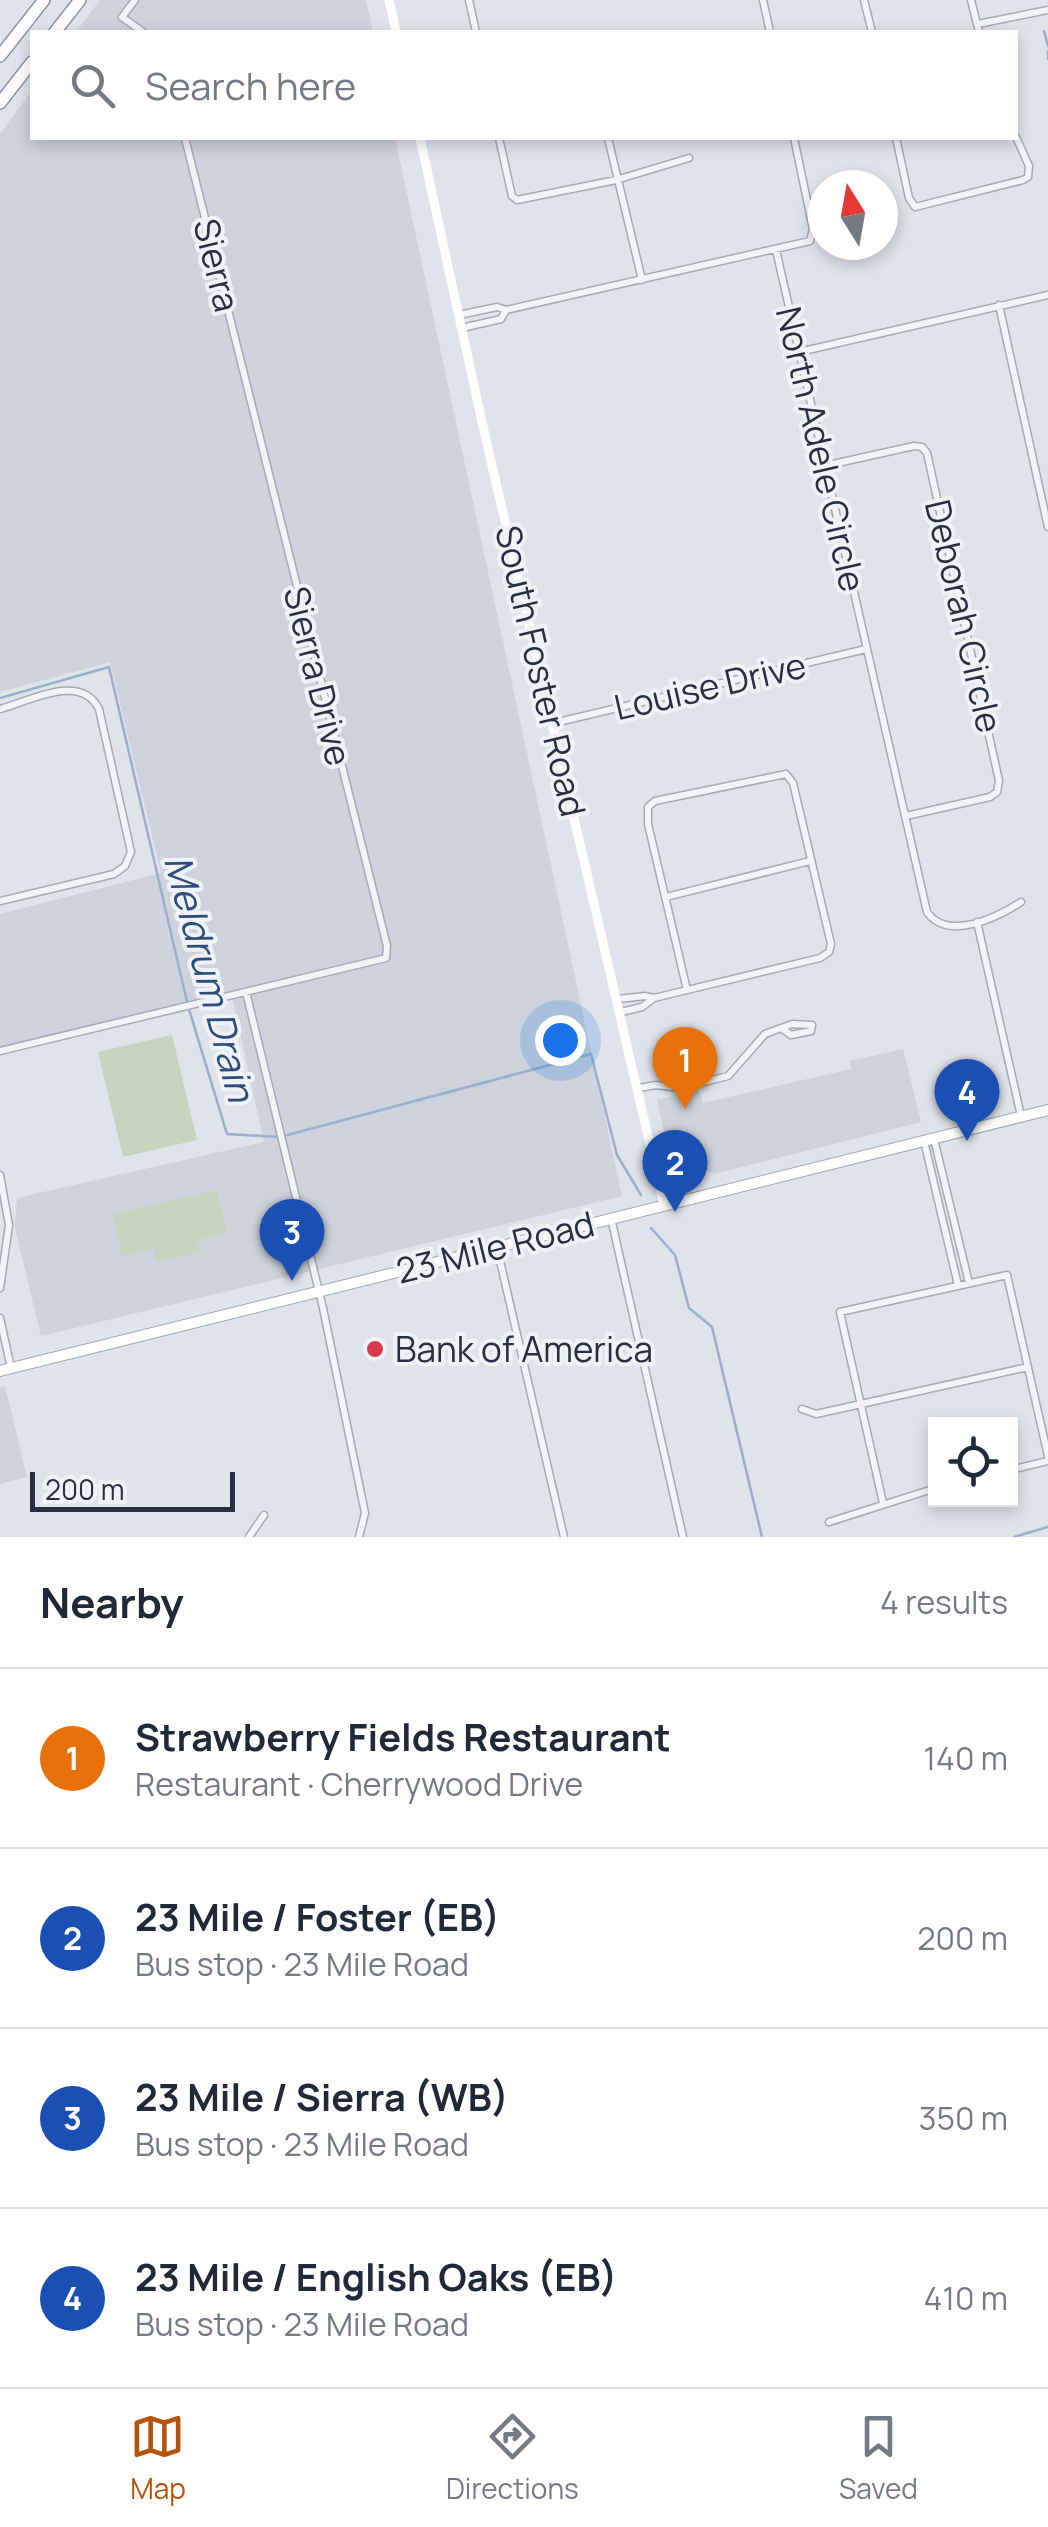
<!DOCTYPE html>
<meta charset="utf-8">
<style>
:root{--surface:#fff;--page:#f2f2f3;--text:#1f2937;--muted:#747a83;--line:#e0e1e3;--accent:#b45309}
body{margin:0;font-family:Manrope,sans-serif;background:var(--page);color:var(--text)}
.controls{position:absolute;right:30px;bottom:30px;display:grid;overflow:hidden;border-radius:0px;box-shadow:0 5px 15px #0003}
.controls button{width:90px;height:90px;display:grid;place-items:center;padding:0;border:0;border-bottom:2px solid var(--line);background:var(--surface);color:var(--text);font:50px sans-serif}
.compass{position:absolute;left:808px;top:170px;width:90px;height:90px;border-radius:50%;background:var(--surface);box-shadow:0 5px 15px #0003;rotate:349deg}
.scale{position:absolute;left:30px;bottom:25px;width:205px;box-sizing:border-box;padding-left:10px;border:5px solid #263042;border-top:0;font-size:28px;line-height:35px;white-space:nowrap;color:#263042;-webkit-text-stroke:8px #eff2f7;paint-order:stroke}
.you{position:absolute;left:560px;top:1040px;width:35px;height:35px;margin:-25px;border:8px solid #fff;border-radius:50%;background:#1a73e8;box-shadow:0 0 0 15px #1a73e833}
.badge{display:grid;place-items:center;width:65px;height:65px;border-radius:50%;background:var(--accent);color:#fff;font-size:32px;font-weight:700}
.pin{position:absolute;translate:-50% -82px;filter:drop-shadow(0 2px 5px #0008)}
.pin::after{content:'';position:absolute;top:52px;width:35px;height:30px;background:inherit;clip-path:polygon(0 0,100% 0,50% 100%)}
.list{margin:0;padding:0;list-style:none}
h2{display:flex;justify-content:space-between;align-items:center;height:130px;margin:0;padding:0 40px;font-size:42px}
h2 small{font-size:32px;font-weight:400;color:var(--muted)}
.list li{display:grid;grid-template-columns:65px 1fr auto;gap:30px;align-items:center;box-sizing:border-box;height:180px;padding:0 40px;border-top:2px solid var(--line)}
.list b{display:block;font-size:38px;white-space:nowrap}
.list p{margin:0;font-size:32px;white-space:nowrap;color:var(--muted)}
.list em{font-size:32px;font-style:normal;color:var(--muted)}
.icon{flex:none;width:55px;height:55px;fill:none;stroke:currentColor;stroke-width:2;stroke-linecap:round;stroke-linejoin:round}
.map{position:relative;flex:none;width:1048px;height:1537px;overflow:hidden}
.search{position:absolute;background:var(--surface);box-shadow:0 5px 15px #0003;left:30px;right:30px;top:30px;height:110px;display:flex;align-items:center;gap:25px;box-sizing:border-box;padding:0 35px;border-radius:0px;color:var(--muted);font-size:38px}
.sheet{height:850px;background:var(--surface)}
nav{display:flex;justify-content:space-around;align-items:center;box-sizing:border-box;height:140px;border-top:2px solid var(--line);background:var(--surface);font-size:28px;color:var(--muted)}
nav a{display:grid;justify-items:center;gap:5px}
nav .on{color:var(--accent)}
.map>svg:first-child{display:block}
.built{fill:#cdd2dc}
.pitch{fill:#c4d4bf}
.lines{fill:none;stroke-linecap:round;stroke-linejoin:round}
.stream{stroke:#97afcd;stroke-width:2.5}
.street-casing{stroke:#a4aab4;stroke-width:9}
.primary-casing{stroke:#9da7b6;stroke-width:12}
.highway-casing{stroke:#858fa2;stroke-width:14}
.street{stroke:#f2f4f7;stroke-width:6}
.secondary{stroke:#fff;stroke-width:9}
.primary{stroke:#fff;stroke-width:10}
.highway{stroke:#fff;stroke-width:11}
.poi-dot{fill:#d9394c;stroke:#eff2f7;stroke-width:4}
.labels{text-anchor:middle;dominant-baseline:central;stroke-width:8;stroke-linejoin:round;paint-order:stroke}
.street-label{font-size:35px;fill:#263042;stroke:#eff2f7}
.poi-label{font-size:35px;fill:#263042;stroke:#eff2f7;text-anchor:start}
.water-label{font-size:38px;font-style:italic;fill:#2d4d7a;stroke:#eff2f7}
</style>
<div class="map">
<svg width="1048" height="1537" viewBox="0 0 1048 1537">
<rect width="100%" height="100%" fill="#dfe3ea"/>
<path class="built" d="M100,0h266l7,32h-297z
M32,90v48h363l227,1058 -581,140 -26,-108 2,-30 247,-56 -32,-146 -232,55v-137l161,-41 -51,-211 -110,30v-558z
M903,1049l18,73 -207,52 -46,-23 -11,-51 41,-10 5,13 148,-34 -1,-8z
M5,1386l22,91 -27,7v-96z"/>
<path class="pitch" d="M172,1035l25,105 -74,17 -25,-105z
M217,1190l10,43 -29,6 2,13 -43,10 -3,-14 -32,8 -10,-42z"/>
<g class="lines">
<path class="stream" d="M1044,31l4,15
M1048,51v8
M0,698l109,-31 79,339 39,128 53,3 311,-83 26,101 24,40
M651,1228l24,27 14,53 23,19 50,210
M1014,1537l34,-10"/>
<defs>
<path id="street" d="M135,0l-13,17 21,15
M469,0l7,32
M763,0l7,32
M864,0l8,32
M971,0l8,32
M978,24l70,-14
M499,138l13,58 5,4 99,-20 73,-22
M608,138l34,142
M896,138l13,60 6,9 108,-27 5,-3 1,-11 -13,-29
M776,250l151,662c21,30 71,5 94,-10
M999,305l49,222
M506,310l304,-69 3,-12 -19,-91
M459,315l38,-8 9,3 -5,9 -39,9
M799,352l249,-57
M824,466l90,-20 8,1 5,6 72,328 -2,11 -7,5 -84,19
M0,709c30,-8 81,-37 99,0l32,143 -6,14 -11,8 -114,27
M554,723l312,-74
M666,897l144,-36
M977,922l44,194
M246,992l77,316 42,205 -6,24
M654,998l166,-40 9,-6 2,-8 -38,-161 -7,-9 -131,27 -7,6v17l39,166
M618,999l27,-3 9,2 -12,9 -21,5
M784,1030l7,5 20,-4 1,-6
M0,1051l386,-93 1,-12 -202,-808
M639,1088l17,-3 25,3 47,-12 37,-42 27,-10 20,1
M934,1139l35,144
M924,1141l34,144
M0,1175l9,50 -9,63
M611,1218l72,319
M497,1248l67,289
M0,1318l11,50
M802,1409l14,5 212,-47
M1010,1470l38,-9
M883,1503l-43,-191 167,-37 41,181
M829,1522l107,-34
M249,1537l15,-22"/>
<path id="primary" d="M0,1371l1048,-261"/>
<path id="highway" d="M55,32l25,-32
M0,56l44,-56
M0,103l32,-41"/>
</defs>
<use href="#street" class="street-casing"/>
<use href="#primary" class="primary-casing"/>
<use href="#highway" class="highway-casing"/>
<use href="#street" class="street"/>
<path class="secondary" d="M389,0l7,32
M420,138l64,293 180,774"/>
<use href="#primary" class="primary"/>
<use href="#highway" class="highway"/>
</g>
<circle class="poi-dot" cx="375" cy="1349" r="10"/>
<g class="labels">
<g class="street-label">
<text transform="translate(217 265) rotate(76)">Sierra</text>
<text transform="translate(821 449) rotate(77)">North Adele Circle</text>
<text transform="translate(964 616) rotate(77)">Deborah Circle</text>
<text transform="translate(541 671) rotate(77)">South Foster Road</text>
<text transform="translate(318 676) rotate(76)">Sierra Drive</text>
<text transform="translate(710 686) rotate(-13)">Louise Drive</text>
<text transform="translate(495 1247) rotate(-14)">23 Mile Road</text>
</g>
<g class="poi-label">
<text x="395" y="1349">Bank of America</text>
</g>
<g class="water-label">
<text transform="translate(211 978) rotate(75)">Meldrum Drain</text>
</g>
</g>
</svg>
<div class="controls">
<button><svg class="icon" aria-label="locate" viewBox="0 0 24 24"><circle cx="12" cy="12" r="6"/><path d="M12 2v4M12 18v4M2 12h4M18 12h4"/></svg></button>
</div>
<svg class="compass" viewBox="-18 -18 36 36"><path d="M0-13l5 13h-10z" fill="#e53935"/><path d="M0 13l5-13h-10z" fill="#747a83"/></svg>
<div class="scale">200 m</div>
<div class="you"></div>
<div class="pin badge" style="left:685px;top:1109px;background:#e8710a">1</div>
<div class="pin badge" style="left:675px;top:1212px;background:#1a4fb4">2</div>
<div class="pin badge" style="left:292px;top:1281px;background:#1a4fb4">3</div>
<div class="pin badge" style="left:967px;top:1141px;background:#1a4fb4">4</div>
<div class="search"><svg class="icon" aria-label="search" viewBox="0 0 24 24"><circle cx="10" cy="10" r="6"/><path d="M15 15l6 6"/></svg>Search here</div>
</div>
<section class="sheet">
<h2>Nearby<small>4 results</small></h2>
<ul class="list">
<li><span class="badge" style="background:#e8710a">1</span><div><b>Strawberry Fields Restaurant</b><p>Restaurant · Cherrywood Drive</p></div><em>140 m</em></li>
<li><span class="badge" style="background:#1a4fb4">2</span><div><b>23 Mile / Foster (EB)</b><p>Bus stop · 23 Mile Road</p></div><em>200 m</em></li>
<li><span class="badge" style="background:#1a4fb4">3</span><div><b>23 Mile / Sierra (WB)</b><p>Bus stop · 23 Mile Road</p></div><em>350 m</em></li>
<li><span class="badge" style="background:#1a4fb4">4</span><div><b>23 Mile / English Oaks (EB)</b><p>Bus stop · 23 Mile Road</p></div><em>410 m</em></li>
</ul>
</section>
<nav>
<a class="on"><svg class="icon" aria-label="map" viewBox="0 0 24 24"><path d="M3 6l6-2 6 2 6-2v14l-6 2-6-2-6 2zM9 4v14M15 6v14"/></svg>Map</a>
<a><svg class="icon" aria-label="directions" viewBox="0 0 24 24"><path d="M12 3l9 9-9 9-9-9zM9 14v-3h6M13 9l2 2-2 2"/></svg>Directions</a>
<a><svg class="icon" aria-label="saved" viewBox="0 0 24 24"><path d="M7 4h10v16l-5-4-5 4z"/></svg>Saved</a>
</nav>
